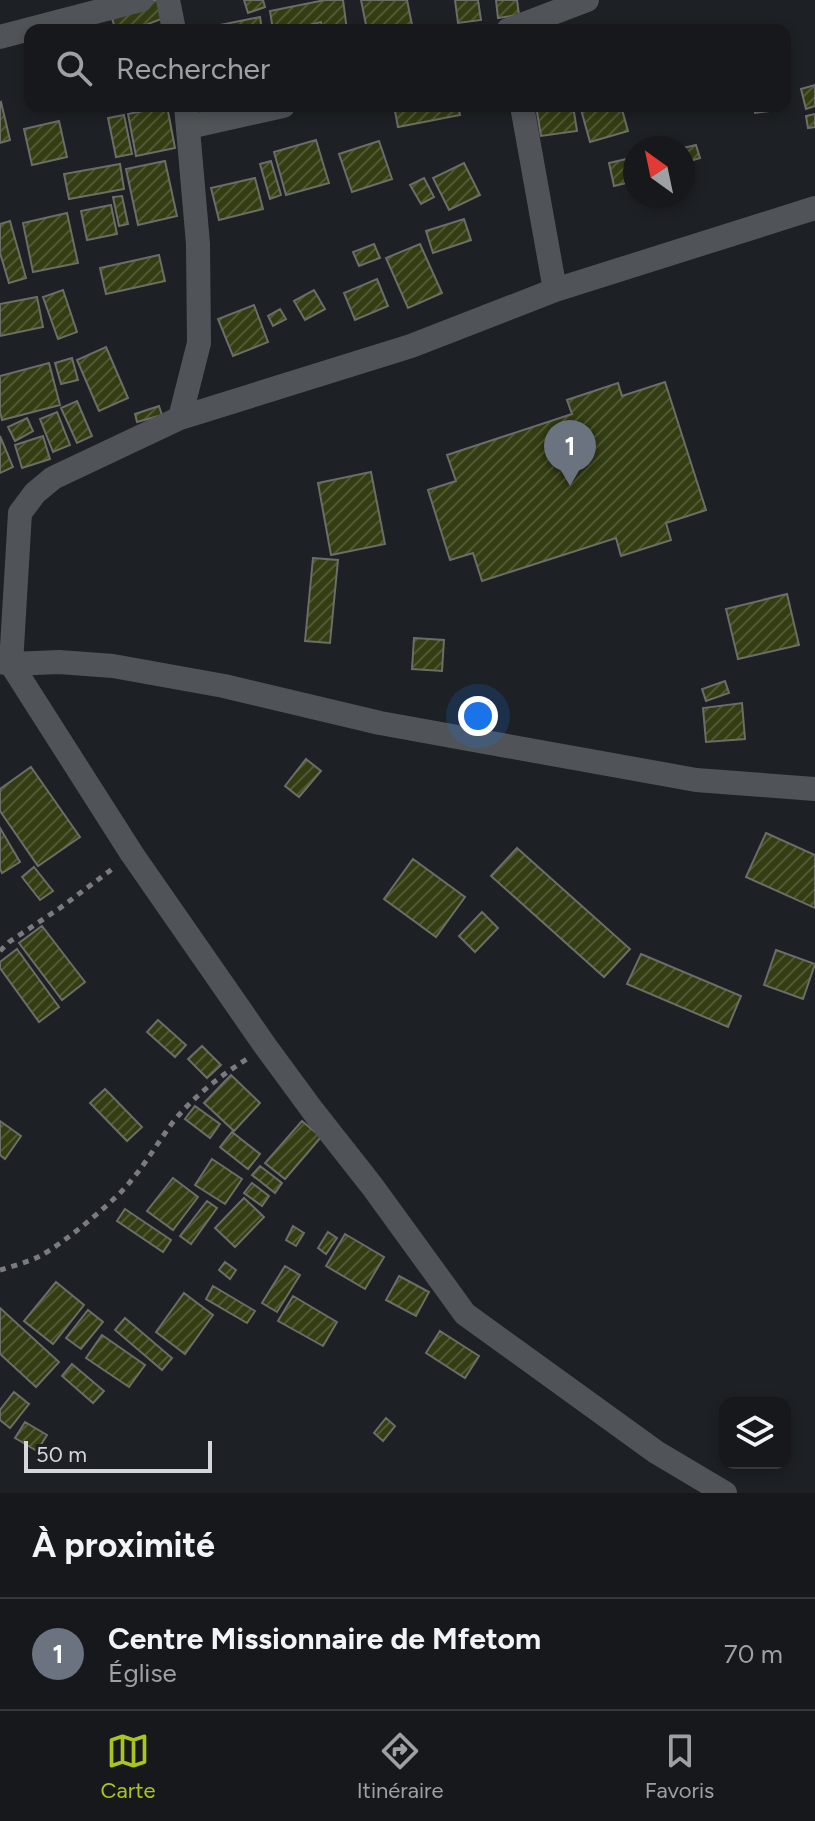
<!DOCTYPE html>
<html lang="fr">
<meta charset="utf-8">
<style>
:root{--surface:#16181b;--page:#232528;--text:#f1f3f6;--muted:#9ea0a3;--line:#35373a;--accent:#a7c71e}
body{margin:0;font-family:Figtree,sans-serif;background:var(--page);color:var(--text)}
.controls{position:absolute;right:24px;bottom:24px;display:grid;overflow:hidden;border-radius:16px;box-shadow:0 4px 12px #0003}
.controls button{width:72px;height:72px;display:grid;place-items:center;padding:0;border:0;border-bottom:2px solid var(--line);background:var(--surface);color:var(--text);font:40px sans-serif}
.compass{position:absolute;left:623px;top:136px;width:72px;height:72px;border-radius:50%;background:var(--surface);box-shadow:0 4px 12px #0003;rotate:327deg}
.scale{position:absolute;left:24px;bottom:20px;width:188px;box-sizing:border-box;padding-left:8px;border:4px solid #d4d6d9;border-top:0;font-size:22px;line-height:28px;white-space:nowrap;color:#d4d6d9;-webkit-text-stroke:6px #1d2024;paint-order:stroke}
.you{position:absolute;left:478px;top:716px;width:28px;height:28px;margin:-20px;border:6px solid #fff;border-radius:50%;background:#1a73e8;box-shadow:0 0 0 12px #1a73e833}
.badge{display:grid;place-items:center;width:52px;height:52px;border-radius:50%;background:var(--accent);color:#fff;font-size:26px;font-weight:700}
.pin{position:absolute;translate:-50% -66px;filter:drop-shadow(0 2px 4px #0008)}
.pin::after{content:'';position:absolute;top:42px;width:28px;height:24px;background:inherit;clip-path:polygon(0 0,100% 0,50% 100%)}
.list{margin:0;padding:0;list-style:none}
h2{display:flex;justify-content:space-between;align-items:center;height:104px;margin:0;padding:0 32px;font-size:34px}
h2 small{font-size:26px;font-weight:400;color:var(--muted)}
.list li{display:grid;grid-template-columns:52px 1fr auto;gap:24px;align-items:center;box-sizing:border-box;height:112px;padding:0 32px;border-top:2px solid var(--line)}
.list b{display:block;font-size:30px;white-space:nowrap}
.list p{margin:0;font-size:26px;white-space:nowrap;color:var(--muted)}
.list em{font-size:26px;font-style:normal;color:var(--muted)}
.icon{flex:none;width:44px;height:44px;fill:none;stroke:currentColor;stroke-width:2;stroke-linecap:round;stroke-linejoin:round}
.map{position:relative;flex:none;width:815px;height:1493px;overflow:hidden}
.search{position:absolute;background:var(--surface);box-shadow:0 4px 12px #0003;left:24px;right:24px;top:24px;height:88px;display:flex;align-items:center;gap:20px;box-sizing:border-box;padding:0 28px;border-radius:16px;color:var(--muted);font-size:30px}
.sheet{height:216px;background:var(--surface)}
nav{display:flex;justify-content:space-around;align-items:center;box-sizing:border-box;height:112px;border-top:2px solid var(--line);background:var(--surface);font-size:22px;color:var(--muted)}
nav a{display:grid;justify-items:center;gap:4px}
nav .on{color:var(--accent)}
.map>svg:first-child{display:block}
.building{fill:url(#building-hatch);stroke:#6b6d67;stroke-width:2}
.lines{fill:none;stroke-linecap:round;stroke-linejoin:round}
.path{stroke:#797b7f;stroke-width:5;stroke-dasharray:6 6;stroke-linecap:butt}
.minor{stroke:#505458;stroke-width:24}
</style>
<div class="map">
<svg width="815" height="1493" viewBox="0 0 815 1493">
<defs>
<pattern id="building-hatch" width="6" height="6" patternUnits="userSpaceOnUse" patternTransform="scale(2)"><rect width="6" height="6" fill="#333d12"/><path d="M-1 1l2-2M0 6l6-6M5 7l2-2" fill="none" stroke="#505834"/></pattern>
</defs>
<rect width="100%" height="100%" fill="#1d2024"/>
<path class="building" d="M153,0h4l7,18 -32,12h-16l-5,-14z
M244,0h19l2,7 -17,6z
M325,0h18l4,30h-24l-2,-8 -27,7 1,1h-22l-3,-19z
M361,0h46l6,30h-46z
M455,0h23l3,20 -23,3z
M496,0h21l2,15 -21,3z
M260,17l2,13h-67z
M815,85v21l-9,3 -5,-20z
M1,102l9,38 -10,3v-40z
M167,106l8,42 -39,8 -8,-42z
M394,106h64l2,9 -62,12z
M536,106h37l4,25 -36,5z
M580,106h41l7,25 -38,11z
M754,106h23l1,4 -23,3z
M815,114v13l-7,1 -2,-12z
M124,115l8,39 -16,3 -8,-39z
M59,121l8,36 -35,8 -8,-36z
M316,140l13,43 -43,12 -12,-43z
M379,141l13,38 -40,13 -13,-38z
M696,145l4,13 -17,5v-15z
M635,157v24l-21,5 -5,-23z
M165,161l12,55 -39,9 -12,-56z
M271,161l10,34 -11,4 -10,-35z
M464,163l16,32 -31,15 -16,-32z
M120,164l4,25 -55,10 -5,-25z
M255,178l8,31 -44,11 -8,-32z
M424,178l10,19 -13,7 -11,-19z
M122,196l6,28 -9,2 -6,-29z
M111,205l6,29 -30,6 -6,-29z
M67,213l11,50 -45,9 -10,-49z
M464,219l7,21 -38,13 -7,-22z
M10,221l16,57 -17,5 -9,-30v-29z
M374,244l6,14 -21,8 -6,-14z
M420,244l22,49 -34,15 -22,-50z
M159,255l6,26 -59,13 -6,-26z
M377,279l11,27 -33,14 -11,-27z
M63,290l14,42 -19,7 -15,-42z
M314,290l11,19 -20,11 -11,-19z
M37,297l6,30 -43,9v-32z
M254,305l14,37 -35,14 -15,-37z
M280,309l6,10 -13,7 -5,-10z
M106,347l22,51 -29,13 -22,-51z
M72,358l6,22 -17,4 -6,-21z
M49,363l11,42 -58,15 -2,-8v-36z
M665,382l41,128 -40,13 5,17 -50,16 -5,-18 -134,43 -9,-28 -23,7 -22,-70 28,-9 -9,-26 125,-41 -5,-14 51,-17 4,13z
M77,401l15,35 -15,7 -16,-35z
M159,406l3,9 -25,7 -2,-8z
M57,412l13,33 -17,7 -13,-33z
M27,418l6,13 -18,10 -7,-14z
M0,436l13,31 -13,6z
M43,436l7,23 -28,9 -7,-23z
M371,472l14,72 -54,11 -13,-72z
M313,558l25,2 -8,83 -25,-2z
M787,594l12,51 -61,14 -12,-50z
M414,638l30,2 -2,31 -30,-2z
M725,681l4,12 -23,8 -4,-12z
M742,703l3,36 -39,3 -3,-34z
M306,759l15,12 -22,26 -14,-11z
M31,767l49,70 -42,29 -38,-55v-22z
M0,828l20,34 -18,11 -2,-4z
M766,833l49,22v53l-69,-31z
M517,848l113,101 -26,28 -113,-101z
M413,859l52,38 -29,40 -52,-38z
M34,867l19,24 -13,9 -18,-23z
M482,912l16,16 -23,24 -16,-16z
M42,926l43,56 -23,18 -43,-57z
M17,949l42,58 -20,15 -39,-54v-6z
M776,950l39,14 -12,35 -39,-14z
M641,954l100,42 -13,31 -101,-43z
M158,1020l28,25 -11,12 -28,-25z
M202,1046l19,19 -14,13 -19,-19z
M231,1075l29,28 -26,28 -30,-28z
M105,1089l37,38 -15,14 -37,-38z
M195,1106l25,18 -10,14 -25,-19z
M0,1121l21,15 -16,23 -5,-4z
M302,1121l19,16 -36,42 -20,-16z
M232,1132l28,22 -12,15 -28,-22z
M212,1159l30,20 -17,25 -30,-19z
M260,1166l22,17 -7,10 -23,-18z
M173,1178l25,19 -25,33 -26,-19z
M252,1183l17,13 -7,10 -18,-13z
M244,1198l20,19 -29,30 -20,-19z
M207,1201l10,7 -26,36 -11,-8z
M125,1209l46,31 -8,12 -46,-31z
M293,1226l11,7 -8,13 -10,-6z
M328,1232l9,6 -11,16 -8,-6z
M345,1234l39,23 -19,32 -39,-23z
M225,1262l11,8 -6,9 -11,-9z
M285,1266l15,9 -23,37 -15,-9z
M399,1276l30,16 -13,24 -30,-16z
M56,1282l28,23 -31,39 -29,-23z
M213,1286l42,25 -8,12 -41,-24z
M184,1293l29,22 -28,39 -29,-22z
M293,1296l44,26 -14,24 -45,-25z
M0,1308l59,54 -23,25 -36,-33z
M88,1310l15,12 -22,27 -15,-11z
M125,1318l47,40 -10,12 -47,-40z
M440,1331l39,25 -14,22 -39,-25z
M102,1335l43,30 -16,22 -43,-29z
M72,1364l32,27 -11,12 -31,-27z
M14,1392l15,12 -19,24 -10,-8v-10z
M386,1418l9,8 -12,15 -9,-8z
M25,1422l22,13 -10,16 -22,-13z"/>
<g class="lines">
<path class="path" d="M0,951l9,-9 51,-34 55,-41
M0,1270c13,-4 28,-8 40,-14 24,-13 63,-46 82,-65 20,-21 34,-46 51,-69 21,-26 47,-46 74,-63"/>
<path class="minor" d="M168,0l6,30
M508,30l79,-30
M0,37l141,-37
M522,106l33,184
M189,127l94,-21
M180,418l19,-75 -1,-99 -12,-138
M0,662l11,2 48,-2 54,4 111,20 156,37 316,57 119,9
M725,1493l-69,-41 -191,-138 -93,-128 -59,-75 -47,-64 -134,-193 -121,-190 9,-151 15,-20 18,-15 127,-60 231,-72 144,-56 260,-82"/>
</g>
</svg>
<div class="controls">
<button><svg class="icon" aria-label="layers" viewBox="0 0 24 24"><path d="M12 4l9 5-9 5-9-5zM3 14l9 5 9-5"/></svg></button>
</div>
<svg class="compass" viewBox="-18 -18 36 36"><path d="M0-13l5 13h-10z" fill="#e53935"/><path d="M0 13l5-13h-10z" fill="#9ea0a3"/></svg>
<div class="scale">50 m</div>
<div class="you"></div>
<div class="pin badge" style="left:570px;top:486px;background:#6b7280">1</div>
<div class="search"><svg class="icon" aria-label="search" viewBox="0 0 24 24"><circle cx="10" cy="10" r="6"/><path d="M15 15l6 6"/></svg>Rechercher</div>
</div>
<section class="sheet">
<h2>À proximité<small></small></h2>
<ul class="list">
<li><span class="badge" style="background:#6b7280">1</span><div><b>Centre Missionnaire de Mfetom</b><p>Église</p></div><em>70 m</em></li>
</ul>
</section>
<nav>
<a class="on"><svg class="icon" aria-label="map" viewBox="0 0 24 24"><path d="M3 6l6-2 6 2 6-2v14l-6 2-6-2-6 2zM9 4v14M15 6v14"/></svg>Carte</a>
<a><svg class="icon" aria-label="directions" viewBox="0 0 24 24"><path d="M12 3l9 9-9 9-9-9zM9 14v-3h6M13 9l2 2-2 2"/></svg>Itinéraire</a>
<a><svg class="icon" aria-label="saved" viewBox="0 0 24 24"><path d="M7 4h10v16l-5-4-5 4z"/></svg>Favoris</a>
</nav>
